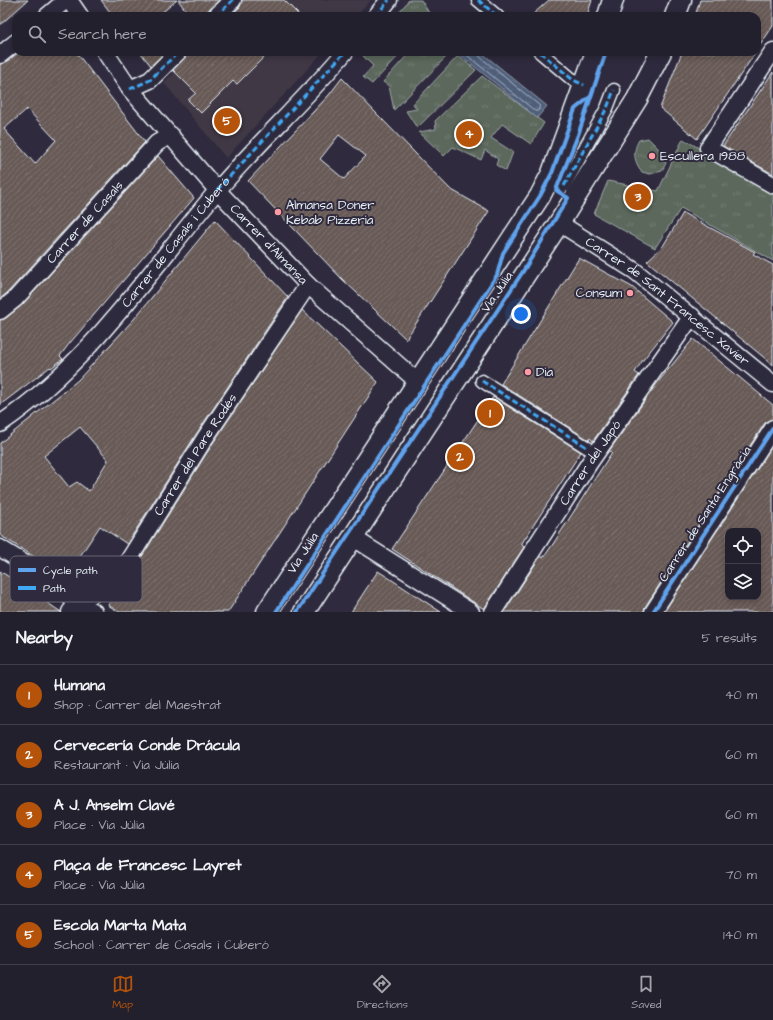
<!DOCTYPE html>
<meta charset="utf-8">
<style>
:root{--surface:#23202e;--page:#2f2d3a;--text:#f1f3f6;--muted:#a3a3aa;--line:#403e4a;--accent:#b45309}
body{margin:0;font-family:"Architects Daughter",sans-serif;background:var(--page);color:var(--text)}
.controls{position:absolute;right:12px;bottom:12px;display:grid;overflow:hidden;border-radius:8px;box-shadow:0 2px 6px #0003}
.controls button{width:36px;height:36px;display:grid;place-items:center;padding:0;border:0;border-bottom:1px solid var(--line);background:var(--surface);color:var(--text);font:20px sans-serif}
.you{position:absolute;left:521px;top:314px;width:14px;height:14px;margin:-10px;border:3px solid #fff;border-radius:50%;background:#1a73e8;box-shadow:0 0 0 6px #1a73e833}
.badge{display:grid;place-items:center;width:26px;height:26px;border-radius:50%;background:var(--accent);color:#fff;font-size:13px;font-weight:700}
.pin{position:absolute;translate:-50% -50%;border:2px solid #fff;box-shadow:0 1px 4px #0006}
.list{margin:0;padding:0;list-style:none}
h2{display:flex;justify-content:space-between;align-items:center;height:52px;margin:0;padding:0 16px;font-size:17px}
h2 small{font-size:13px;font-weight:400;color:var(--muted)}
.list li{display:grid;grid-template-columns:26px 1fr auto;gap:12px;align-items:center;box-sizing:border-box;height:60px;padding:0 16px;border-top:1px solid var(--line)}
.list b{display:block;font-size:15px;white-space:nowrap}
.list p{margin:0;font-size:13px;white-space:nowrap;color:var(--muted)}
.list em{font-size:13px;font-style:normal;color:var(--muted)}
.icon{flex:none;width:22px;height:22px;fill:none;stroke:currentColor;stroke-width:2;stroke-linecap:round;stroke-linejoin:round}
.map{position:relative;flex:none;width:773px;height:612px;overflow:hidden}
.search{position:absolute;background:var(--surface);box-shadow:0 2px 6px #0003;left:12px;right:12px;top:12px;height:44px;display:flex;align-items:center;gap:10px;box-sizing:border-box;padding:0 14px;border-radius:12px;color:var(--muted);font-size:15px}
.sheet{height:352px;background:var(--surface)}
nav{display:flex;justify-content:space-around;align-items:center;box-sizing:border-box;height:56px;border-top:1px solid var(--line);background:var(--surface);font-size:11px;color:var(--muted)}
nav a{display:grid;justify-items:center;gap:2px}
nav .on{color:var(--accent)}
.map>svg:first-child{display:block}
.built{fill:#403844}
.grass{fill:url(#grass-tufts);stroke:#a2acaa}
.water{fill:url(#water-ripples);stroke:#8d99ac}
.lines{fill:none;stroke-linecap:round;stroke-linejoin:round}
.shore{stroke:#abb7c6;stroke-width:1}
.building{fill:url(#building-hatch);stroke:#e8f1f8;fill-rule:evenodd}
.pedestrian-casing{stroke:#e8f1f8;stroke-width:15}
.minor-casing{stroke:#e8f1f8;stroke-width:19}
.tertiary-casing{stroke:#e8f1f8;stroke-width:23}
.pedestrian{stroke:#2f2a3d;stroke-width:12}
.minor{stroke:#2f2a3d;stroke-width:16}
.tertiary{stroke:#2f2a3d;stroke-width:20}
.quiet{stroke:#3fa9f5;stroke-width:3;stroke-dasharray:6 3;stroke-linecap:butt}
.cycleway-casing{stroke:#2f2a3d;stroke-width:6}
.cycleway{stroke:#60a3ed;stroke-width:4}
.poi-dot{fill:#ff9aa2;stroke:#2f2a3d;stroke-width:1.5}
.labels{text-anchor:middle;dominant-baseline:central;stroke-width:4;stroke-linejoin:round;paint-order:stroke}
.poi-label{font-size:13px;fill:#e8f1f8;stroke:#2f2a3d;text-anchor:start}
.street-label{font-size:13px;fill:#e8f1f8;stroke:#2f2a3d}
.key{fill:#2f2a3d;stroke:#666675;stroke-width:1}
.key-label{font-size:11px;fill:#e8f1f8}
</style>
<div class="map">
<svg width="773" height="612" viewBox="0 0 773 612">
<defs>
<pattern id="grass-tufts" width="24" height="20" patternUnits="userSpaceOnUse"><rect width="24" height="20" fill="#5b675c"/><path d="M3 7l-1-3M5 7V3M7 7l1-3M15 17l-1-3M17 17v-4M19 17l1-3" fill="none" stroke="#737d74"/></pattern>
<pattern id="water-ripples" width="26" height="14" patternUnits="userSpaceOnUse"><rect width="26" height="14" fill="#505f7a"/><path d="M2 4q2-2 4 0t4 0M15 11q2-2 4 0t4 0" fill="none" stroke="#69768e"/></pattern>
<pattern id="building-hatch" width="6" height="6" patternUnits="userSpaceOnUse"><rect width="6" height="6" fill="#675a56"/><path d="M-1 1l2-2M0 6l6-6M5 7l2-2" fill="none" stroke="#7d726f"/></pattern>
</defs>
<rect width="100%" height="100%" fill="#2f2a3d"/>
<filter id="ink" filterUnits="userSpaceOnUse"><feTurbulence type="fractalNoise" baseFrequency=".025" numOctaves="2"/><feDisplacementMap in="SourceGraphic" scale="8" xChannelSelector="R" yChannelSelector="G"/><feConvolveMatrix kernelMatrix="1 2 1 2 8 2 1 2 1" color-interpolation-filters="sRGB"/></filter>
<g filter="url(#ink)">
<path class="built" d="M248,0h123l-15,16h-125z
M195,52h128l-97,106 -62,-75z"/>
<path class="grass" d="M409,0h12l10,16h-35z
M366,52h36l-30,32 -9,-7 10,-11 -10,-10z
M410,52h41l-57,58 -5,-24 -6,-4z
M458,56l18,14 -59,58 -11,-17 11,-2 -4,-5z
M482,76l62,47 -13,21 -29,-20 -11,14 22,14 -7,19 -10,-6 2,-6 -13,-9 -4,10 -28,-13 -9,9 -25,-24 17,-3 -1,-8z
M648,138l10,10 8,15 -4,8 -12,3 -8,-2c-8,-11 -10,-20 -3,-32z
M683,139l90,51v71l-92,-53 -26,40 -61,-34 14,-33 50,10z"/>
<path class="water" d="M457,52h24l66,54 -10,12z"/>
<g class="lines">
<path class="shore" d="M463,52l72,59h3l2,-5 -60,-49 -1,-5"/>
</g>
<path class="building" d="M0,0h28l-28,25z
M101,0h76l-19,16h-45z
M178,0h41l-10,9 -2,7h-17z
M242,0h42l16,16h-70l10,-9z
M549,0h43l-5,16h-56z
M700,0h73v26l-16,24v-34h-62z
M19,52h57l69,90 -137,150 -8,7v-235l6,-2zM27,109l29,31 -21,24 -31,-35z
M140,52h25l-14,14z
M187,52h82l-32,32 -4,-3 -32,32 -13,-13 8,-7 -23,-23 12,-12z
M682,52h74l-59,87 -37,-31z
M773,72v102l-50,-28z
M342,78l108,111 39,22 -83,128 -64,-60 -94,-98 81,-86zM339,135l27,21 -22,23 -24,-20z
M158,156l36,42 -125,146 -9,12 3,3 -12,9 -1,-1 -50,38v-85l6,-2 16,-13z
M683,213l72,39 -2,2 20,11v100l-126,-104 16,-15z
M215,220l73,77 -91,136 -70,111 -27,-18 -34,51 -66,-42v-92l78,-63 56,-61zM80,427l28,33 -19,31 -12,-9 -8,5 -25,-31z
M579,258l53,29 41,35 -30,38 -8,12 4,3 -46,66 -3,-3 -1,2 -88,-56z
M302,310l76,72 -150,230h-109l-11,-7 17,-26 6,-5 82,-131z
M693,339l80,66v14l-8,4 -120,184 -1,5h-140l36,-55h4l9,-13 59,-92 -3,-1 46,-65z
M493,397l88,55 -59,91v2l2,2 -40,62 -92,-60z
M773,445v167h-109zM728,531h30v66h-30z
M0,571l15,10 46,31h-61z
M378,571l11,7 52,34h-90z"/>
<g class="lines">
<defs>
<path id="pedestrian" d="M478,0l19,16
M540,52l33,28 11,5
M564,186l43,-78 7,-18
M482,381l106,67"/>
<g id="minor">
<path d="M69,0l11,16"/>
<path d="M47,16l19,-16"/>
<path d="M216,16l17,-16"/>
<path d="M376,16l13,-16"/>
<path d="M773,51l-65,97 65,37"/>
<path id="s1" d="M105,52l25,37 87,101 91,95 111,98"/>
<path d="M0,55l16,-13"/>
<path d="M130,89l20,-9 28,-28"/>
<path id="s2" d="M559,223l76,48 138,113"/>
<path id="s3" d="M0,311l15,-12 142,-156 14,-8"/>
<path id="s4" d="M0,424c90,-61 147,-150 216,-232 41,-48 88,-91 129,-140"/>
<path d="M352,537l119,75"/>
<path d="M0,548l53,33 24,22 17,9"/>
<path id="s5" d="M70,612l7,-9 14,-8 32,-26 82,-131 103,-153"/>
<path id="s6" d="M493,612l97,-150 102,-146"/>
<path d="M653,612l120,-184"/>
</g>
<path id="tertiary" d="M608,16l5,-16
M675,16l6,-16
M267,612l273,-416 12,-23 44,-121
M304,612l255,-389 78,-124 24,-47"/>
</defs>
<use href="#pedestrian" class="pedestrian-casing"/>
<use href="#minor" class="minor-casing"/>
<use href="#tertiary" class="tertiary-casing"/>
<use href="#pedestrian" class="pedestrian"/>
<use href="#minor" class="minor"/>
<use href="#tertiary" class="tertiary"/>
<path class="quiet" d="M478,0l19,16
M216,16l17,-16
M376,16l13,-16
M540,52l33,28 11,5
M130,89l20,-9 28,-28
M564,186l43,-78 7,-18
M217,190l128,-138
M482,381l106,67"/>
<defs>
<path id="cycleway" d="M276,612l221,-337 6,-22 37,-57 12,-23 23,-64 15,-12
M297,612l225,-339 46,-75 -12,-8 22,-55 28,-83
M653,612l120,-184"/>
</defs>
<use href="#cycleway" class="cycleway-casing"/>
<use href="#cycleway" class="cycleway"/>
</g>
</g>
<g class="poi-dot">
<circle cx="652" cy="156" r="4"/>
<circle cx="278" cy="212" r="4"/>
<circle cx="630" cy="293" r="4"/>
<circle cx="528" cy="372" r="4"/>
</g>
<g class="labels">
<g class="poi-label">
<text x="660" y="156">Escullera 1988</text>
<text x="286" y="205">Almansa Doner<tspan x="286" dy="15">Kebab Pizzeria</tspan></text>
<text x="622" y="293" text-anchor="end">Consum</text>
<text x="536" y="372">Dia</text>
</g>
<g class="street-label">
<text stroke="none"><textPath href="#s3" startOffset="123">Carrer de Casals</textPath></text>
<text stroke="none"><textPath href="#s4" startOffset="254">Carrer de Casals i Cuberó</textPath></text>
<text stroke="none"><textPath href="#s1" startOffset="253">Carrer d'Almansa</textPath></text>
<text transform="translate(497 292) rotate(-56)">Via Júlia</text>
<text stroke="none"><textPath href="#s2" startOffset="134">Carrer de Sant Francesc Xavier</textPath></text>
<text stroke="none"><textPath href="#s5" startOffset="204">Carrer del Pare Rodés</textPath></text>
<text stroke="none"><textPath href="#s6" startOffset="178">Carrer del Japó</textPath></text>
<text transform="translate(705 514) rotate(-57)">Carrer de Santa Engràcia</text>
<text transform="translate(303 553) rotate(-57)">Via Júlia</text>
</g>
</g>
<rect x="10" y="556" width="132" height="46" rx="6" class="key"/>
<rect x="18" y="568" width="18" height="4" fill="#60a3ed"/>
<rect x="18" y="586" width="18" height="4" fill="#3fa9f5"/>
<g class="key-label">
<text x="43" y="574">Cycle path</text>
<text x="43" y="592">Path</text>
</g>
</svg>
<div class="controls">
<button><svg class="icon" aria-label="locate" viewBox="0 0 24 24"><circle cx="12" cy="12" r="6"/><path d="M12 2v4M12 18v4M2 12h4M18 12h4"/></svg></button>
<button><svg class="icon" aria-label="layers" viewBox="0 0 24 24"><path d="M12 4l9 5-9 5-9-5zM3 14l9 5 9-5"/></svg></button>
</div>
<div class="you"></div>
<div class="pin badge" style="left:490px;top:413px">1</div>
<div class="pin badge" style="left:460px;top:457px">2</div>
<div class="pin badge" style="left:638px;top:197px">3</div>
<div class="pin badge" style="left:469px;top:134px">4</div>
<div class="pin badge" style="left:227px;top:121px">5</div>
<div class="search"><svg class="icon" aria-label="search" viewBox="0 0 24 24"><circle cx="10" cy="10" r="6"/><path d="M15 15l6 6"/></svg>Search here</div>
</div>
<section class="sheet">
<h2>Nearby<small>5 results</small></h2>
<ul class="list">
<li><span class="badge">1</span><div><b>Humana</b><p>Shop · Carrer del Maestrat</p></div><em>40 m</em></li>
<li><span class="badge">2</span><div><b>Cervecería Conde Drácula</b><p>Restaurant · Via Júlia</p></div><em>60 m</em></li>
<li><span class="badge">3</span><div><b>A J. Anselm Clavé</b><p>Place · Via Júlia</p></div><em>60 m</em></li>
<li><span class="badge">4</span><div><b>Plaça de Francesc Layret</b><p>Place · Via Júlia</p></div><em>70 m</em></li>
<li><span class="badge">5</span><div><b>Escola Marta Mata</b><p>School · Carrer de Casals i Cuberó</p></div><em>140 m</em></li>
</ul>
</section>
<nav>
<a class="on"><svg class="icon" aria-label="map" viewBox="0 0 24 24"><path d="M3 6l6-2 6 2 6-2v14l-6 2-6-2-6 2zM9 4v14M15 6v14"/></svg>Map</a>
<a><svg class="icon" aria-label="directions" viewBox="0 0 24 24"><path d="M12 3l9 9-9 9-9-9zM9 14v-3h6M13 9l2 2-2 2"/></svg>Directions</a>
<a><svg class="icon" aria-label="saved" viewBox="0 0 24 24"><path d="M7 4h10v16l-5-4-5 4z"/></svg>Saved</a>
</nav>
